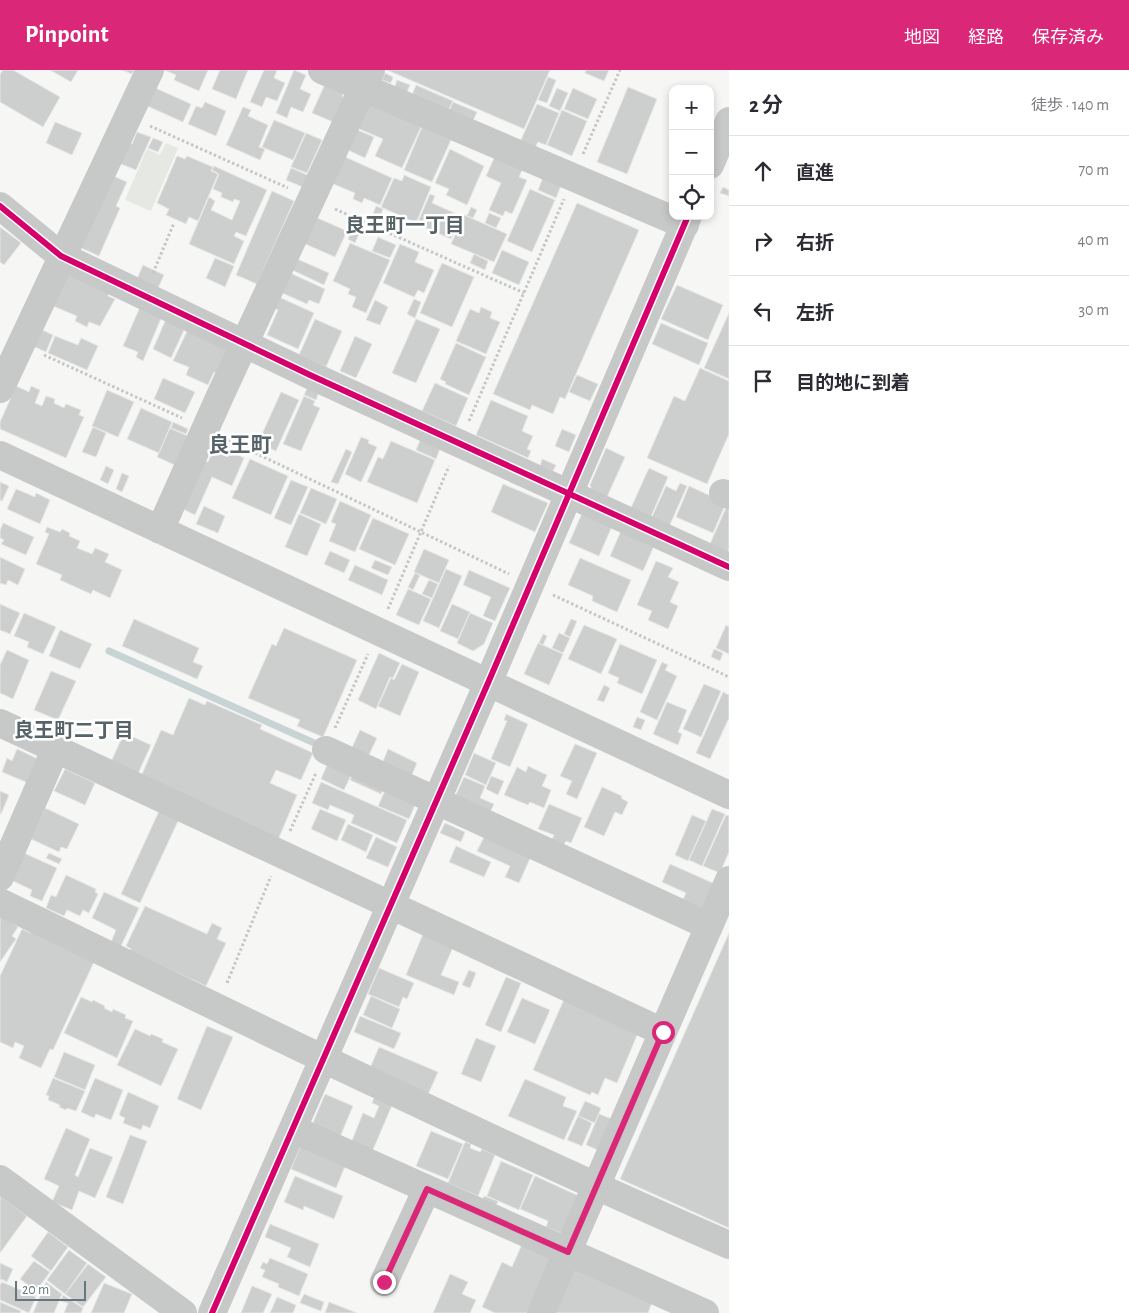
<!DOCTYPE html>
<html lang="ja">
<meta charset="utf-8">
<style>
:root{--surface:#fff;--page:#f2f2f3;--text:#2b2b33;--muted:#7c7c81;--line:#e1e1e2;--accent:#db2777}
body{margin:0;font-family:"Alegreya Sans","Noto Sans JP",sans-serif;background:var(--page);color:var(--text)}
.controls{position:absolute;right:15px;top:15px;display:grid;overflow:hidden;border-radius:10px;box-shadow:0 2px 8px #0003}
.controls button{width:45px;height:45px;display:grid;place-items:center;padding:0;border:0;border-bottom:1px solid var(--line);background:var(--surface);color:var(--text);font:25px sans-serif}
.scale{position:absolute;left:15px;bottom:12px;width:71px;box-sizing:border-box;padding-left:5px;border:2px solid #65787d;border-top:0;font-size:14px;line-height:18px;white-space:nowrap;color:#65787d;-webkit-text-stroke:4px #fff;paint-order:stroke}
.stop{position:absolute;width:15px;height:15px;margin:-11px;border:4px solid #db2777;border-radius:50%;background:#fff}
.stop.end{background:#db2777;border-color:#fff;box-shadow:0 1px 5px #0008}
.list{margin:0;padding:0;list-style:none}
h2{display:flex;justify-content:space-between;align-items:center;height:65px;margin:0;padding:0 20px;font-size:21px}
h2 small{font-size:16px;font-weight:400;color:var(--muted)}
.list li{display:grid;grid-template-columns:32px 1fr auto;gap:15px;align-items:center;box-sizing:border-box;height:70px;padding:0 20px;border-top:1px solid var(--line)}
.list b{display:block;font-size:19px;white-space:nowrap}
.list em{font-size:16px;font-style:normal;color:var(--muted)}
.icon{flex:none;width:28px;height:28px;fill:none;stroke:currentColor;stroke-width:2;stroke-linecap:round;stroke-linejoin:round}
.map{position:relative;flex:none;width:729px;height:1243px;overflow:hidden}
header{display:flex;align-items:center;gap:30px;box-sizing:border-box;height:70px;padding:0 25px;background:var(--accent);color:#fff}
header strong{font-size:24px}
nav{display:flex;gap:28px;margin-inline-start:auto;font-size:18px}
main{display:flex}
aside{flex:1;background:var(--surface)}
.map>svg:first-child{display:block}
.green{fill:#e6e8e3}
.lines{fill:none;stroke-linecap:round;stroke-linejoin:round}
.stream{stroke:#c8d3d3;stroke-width:7}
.building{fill:#cdcece;stroke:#e6e6e5}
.path{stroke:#c5c6c7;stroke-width:3;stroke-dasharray:2.5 2.5;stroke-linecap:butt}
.minor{stroke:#c7c9c9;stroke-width:28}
.cycleway-casing{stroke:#fff;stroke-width:9}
.cycleway{stroke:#d6006c;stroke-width:6}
.route{stroke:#db2777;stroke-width:6}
.labels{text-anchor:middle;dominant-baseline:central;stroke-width:5;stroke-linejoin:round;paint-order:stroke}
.neighbourhood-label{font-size:20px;font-weight:bold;fill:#566469;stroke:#fff}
.quarter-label{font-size:21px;font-weight:bold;fill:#566469;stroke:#fff}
</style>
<header>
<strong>Pinpoint</strong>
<nav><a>地図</a><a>経路</a><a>保存済み</a></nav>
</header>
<main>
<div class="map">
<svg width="729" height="1243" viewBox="0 0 729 1243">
<rect width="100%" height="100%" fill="#f6f6f5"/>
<path class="green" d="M166,73l12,5 -27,63 -26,-11 22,-51 13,6z"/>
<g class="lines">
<path class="stream" d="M109,581l212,95"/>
</g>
<path class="building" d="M3,0h10l47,27 -17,30 -43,-25v-28z
M50,0h28l-7,12z
M122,0h12l-2,4z
M164,0h44l-9,21 -25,-11 2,-5z
M220,0h28l-12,29 -24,-10z
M264,0h13l-3,8 11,5 -8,18 -11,-4 -4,10 -12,-5z
M294,0l12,5 -6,14 11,5 -8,18 -12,-5 -4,11 -11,-5z
M387,0h163l-26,59z
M586,0h23l-5,11 -19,-8z
M385,3l8,4 -2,6 -9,-3z
M548,7l8,3 -9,23 -9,-3z
M397,10l13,5 -4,9 -12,-5z
M326,12l15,6 2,10 -10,24 -21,-9z
M416,15l37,16 -5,10 -36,-16z
M153,17l38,17 -8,18 -38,-17z
M628,17l29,12 -30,75 -30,-12z
M557,18l11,5 -8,18 -11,-5z
M573,18l24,11 -9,20 -24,-10z
M205,32l21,9 -10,25 -28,-12 8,-18 6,2z
M453,32l24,10 -4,9 -24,-10z
M368,33l53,24 -19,41 -27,-12 8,-17 -26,-11z
M537,34l22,9 -13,32 -8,-3 -3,6 -15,-6z
M243,37l8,3 -3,6 20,9 -9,22 6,2 -5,11 -34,-15z
M562,40l25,11 -15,35 -25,-11z
M274,50l31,13 -12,27 -31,-13z
M55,52l27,11 -10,22 -26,-12z
M422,57l29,13 -19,42 -28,-12z
M355,59l19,8 -9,21 -19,-9z
M137,62l14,5 -15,33 -20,-8 9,-21 7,3z
M306,63l16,7 -15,33 -16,-6z
M153,68l10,4 -5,10 -10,-4z
M450,79l34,17 -17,39 -21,-10 3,-6 -14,-6z
M496,84l28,12 -5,11 8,3 -15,34 -7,-3 -2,5 -14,-6 12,-27 -15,-7z
M177,86l8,3 2,-3 26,11 -2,4 7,3 -20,47 -9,-4 -3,7 -20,-9 3,-6 -12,-6z
M343,86l49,22 -12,27 -16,-7 -2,5 -9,-4 2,-6 -24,-10z
M214,96l53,24 -21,46 -10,-4 -2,4 10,5 -10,23 -45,-20 20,-47 6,4 -4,9 21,10 8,-19 -6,-2 -1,3 -12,-5 1,-4 -9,-4 6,-15 -7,-4z
M291,98l19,8 -5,12 -19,-8z
M111,105l16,7 -11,24 4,2 -21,48 -20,-9z
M404,105l27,12 -15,36 -35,-16 13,-29 8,3z
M544,105l18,8 -6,15 -18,-8z
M723,117l6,3v6l-9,-3z
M530,119l25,11 -23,52 -25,-11z
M272,121l22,10 -37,83 -21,-9z
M430,124l5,2 -3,7 29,13 -10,23 -34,-15z
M577,133l62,27 -74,169 -5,-2 -7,17 -21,-9 -2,5 -37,-16z
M376,136l7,3 -3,8 -7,-3z
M471,137l6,3 -4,8 -6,-2z
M489,143l12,5 -5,10 -11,-5z
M464,145l43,19 -13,28 -43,-18z
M315,147l32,14 -12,26 -32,-14z
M354,155l8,3 -7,15 -7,-4z
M0,157l21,16 -17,22 -4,-3z
M378,167l18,8 -6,13 -18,-7z
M350,173l40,17 -24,53 -14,-6 4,-10 -8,-3 2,-5 -17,-8z
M400,174l19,8 -4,10 19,8 -10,23 -6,-3 -4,7 -31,-14z
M502,180l27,12 -10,23 -27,-12z
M474,184l14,7 -3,9 -15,-7z
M215,188l19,8 -9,21 -19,-9z
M295,188l34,15 -5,12 -34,-16z
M442,193l32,14 -22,50 -32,-14z
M143,195l21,10 -6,13 -21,-9z
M288,202l37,17 -6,15 -10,-4 -2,4 -27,-12z
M68,203l41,19 -1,4 7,3 -15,27 -11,-4 -2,5 -12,-6 2,-5 -24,-10z
M677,215l46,20 -15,35 -47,-21z
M279,227l35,16 -16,36 -31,-14 11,-25 -4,-2z
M414,229l7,3 -6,16 -8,-4z
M375,230l13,7 -8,18 -14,-5z
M140,237l22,9 -19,45 -7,-4 2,-5 -15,-6z
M481,237l11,5 -2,6 10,4 -14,32 -30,-13 14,-32 9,4z
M729,243v66l-25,-11z
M166,249l19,9 -14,30 -18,-9z
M315,249l27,12 -16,36 -27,-12z
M416,249l24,10 -24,54 -24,-10z
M661,253l47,20 -9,22 -47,-21z
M38,258l15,7 -7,17 -15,-7z
M188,259l41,18 -12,27 -3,-2 -6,13 -22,-10 3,-8 -16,-6z
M55,266l23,9 3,-7 17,8 -11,24 -39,-17z
M355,266l17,8 -16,34 -16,-7z
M456,273l30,14 -17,38 -24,-11 1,-2 -6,-3z
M700,298l29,13v53l-22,50 -60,-26 27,-62 11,5z
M577,305l21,9 -8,17 -21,-9z
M163,308l32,14 -10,21 -31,-14z
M435,313l33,15 -12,28 -34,-15z
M309,314l11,5 -4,11 -12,-5z
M16,316l13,6 2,-6 9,4 -5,13 7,3 4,-10 9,3 -1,4 10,5 2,-4 15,6 -2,5 5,2 -18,41 -66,-29v-7z
M107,320l27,12 -16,35 -26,-11z
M281,322l18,8 -23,51 -18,-8z
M304,326l11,5 -2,4 7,3 -19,43 -18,-7z
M491,330l37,16 -6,15 11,5 -6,13 4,2 -3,7 -52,-23z
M141,338l31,14 -13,31 -32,-14z
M173,352l15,7 -2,5 -15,-6z
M93,357l13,6 -10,24 -14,-5z
M170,358l20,9 -13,29 -20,-9z
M562,359l14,6 -7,17 -14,-6z
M361,367l8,3 -1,3 9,4 -16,35 -16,-8z
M421,368l20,8 -5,13 -20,-9z
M212,370l27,13 -1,2 6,3 -12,28 -20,-9 -17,38 -14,-7 22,-49 5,3 6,-14 -4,-2z
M391,371l44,19 -18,43 -50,-21 11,-25 5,2z
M606,378l19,9 -18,40 -15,-7 -2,-5z
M346,379l6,3 -14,32 -7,-2z
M250,389l38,17 -17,39 -39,-17z
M542,389l14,6 -3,6 -13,-5z
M106,396l8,4 -6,14 -8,-4z
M649,398l19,9 -18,42 -20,-9z
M122,403l7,3 -7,16 -6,-3z
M291,410l17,7 -17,38 -17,-7z
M0,412l9,4 -7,15 -2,-1z
M680,413l7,3 -18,41 -18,-8 15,-33 10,5z
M503,414l45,19 -13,29 -44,-20z
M689,416l37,17 -13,30 -37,-16z
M311,418l26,11 -11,25 -26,-11z
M16,419l19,8 1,-4 14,7 -10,24 -33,-15z
M340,431l31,14 -16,37 -26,-11 7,-17 -5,-2z
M729,431v47l-2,6 -18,-8z
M204,436l21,10 -7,17 -22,-9z
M583,441l30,13 -14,32 -30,-13z
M299,444l22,10 -14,32 -22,-9z
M373,448l36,16 -14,31 -36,-16z
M3,453l31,14 -8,18 -25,-11 3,-4 -4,-2v-7z
M47,457l13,5 2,-3 8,4 -1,3 11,5 -3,7 15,6 3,-6 14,6 -4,8 17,8 -12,28 -17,-8 -2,4 -31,-14 2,-5 -26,-11 13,-30 -4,-2z
M621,461l33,15 -11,25 -33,-15z
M424,479l25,11 -10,23 -25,-11z
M330,481l20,9 -6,13 -20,-9z
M0,487l25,12 -7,16 -10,-5 -2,5 -6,-2z
M580,488l51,22 -14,32 -25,-11 1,-5 -25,-11z
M375,490l17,7 -4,8 -17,-7z
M656,491l17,7 -5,9 11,5 -9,20 8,4 -10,23 -20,-9 4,-9 -15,-6z
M355,495l33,15 -6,15 -34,-15z
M446,499l16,7 -23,52 -16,-7z
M469,500l41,18 -15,33 -12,-5 8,-19 -28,-12z
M415,503l5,2 -7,15 -5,-3z
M429,510l9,4 -6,14 -10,-4z
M408,519l23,10 -12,26 -23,-10z
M0,534l20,9 -10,21 -10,-4z
M452,534l18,8 -12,27 -18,-8z
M24,543l32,14 -13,27 -16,-7 2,-5 -15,-6z
M470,543l23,10 -9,21 -11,7 -16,-8z
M134,549l65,29 -6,14 10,4 -6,13 -75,-33z
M571,549l6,2 -7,16 -6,-3z
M584,555l33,14 -16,35 -33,-15z
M726,555l3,2v27l-13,-6z
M284,558l73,32 -34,77 -26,-11 3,-6 -52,-22 24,-54 4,2z
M60,560l32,14 -12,25 -31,-13z
M559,563l11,5 -7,15 -11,-5z
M543,564l4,2 -4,9 -4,-2z
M538,573l25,11 -14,31 -25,-11z
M620,574l37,16 -15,34 -25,-11 2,-5 -11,-5z
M714,579l9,4 -3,8 -9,-4z
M7,580l22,10 -16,39 -13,-6v-28z
M379,583l21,10 -7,15 -3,-1 -14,32 -18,-9z
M662,592l6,3 -3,5 12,6 -20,44 -17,-8z
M402,594l17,8 -19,44 -22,-10 13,-28 3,2z
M51,601l25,10 -18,39 -24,-10z
M704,614l17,7 -20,46 -18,-8z
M604,615l6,3 -6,14 -7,-2z
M723,622l6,3v23l-19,41 -14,-6z
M189,628l16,7 2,-4 55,24 -2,4 53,24 -12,27 -25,-10 -6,13 27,12 -19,45 -138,-61 21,-49 12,5z
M667,632l20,8 -9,22 4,2 -4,11 -25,-11z
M506,644l22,10 -18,43 -19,-8 16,-38 -3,-1z
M637,647l8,3 -4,10 -8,-3z
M360,660l17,8 -10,21 -17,-7z
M124,663l27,12 -14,31 -27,-12z
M575,674l22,9 -20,46 -11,-5 6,-13 -12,-5z
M17,679l21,10 -10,24 -26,-11 5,-14 5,3z
M388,679l29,14 -6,14 -29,-13z
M474,683l22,10 -10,22 -21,-10z
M330,688l24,11 -10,21 -23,-11z
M528,696l19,9 -5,11 9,4 -7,18 -14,-6 -2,3 -24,-10 13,-28 9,5z
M65,699l30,14 -10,22 -31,-14z
M355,699l31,14 -5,11 -31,-14z
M491,706l13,5 -6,14 -12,-6z
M464,707l21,9 -5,12 14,6 -6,13 -35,-16z
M321,712l86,38 -10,23 -46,-20 3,-8 -24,-10 -2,5 -16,-7z
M388,714l30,14 -9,21 -31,-13z
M602,717l20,9 -1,2 7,4 -6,13 -7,-3 -11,24 -20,-9z
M0,721l9,4 -8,19h-1z
M549,734l33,14 -11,25 -5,-2 -3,5 -12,-5 3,-6 -16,-6z
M45,738l34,16 -12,25 -6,-2 -2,5 -28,-13z
M320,739l26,11 -9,21 -26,-12z
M712,739l13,5 -23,52 -13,-6z
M159,741l20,8 -39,84 -19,-9z
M692,745l14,6 -18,40 -13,-6z
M726,745l3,1v36l-9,21 -17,-7z
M445,753l20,9 -4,10 -21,-9z
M348,754l25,11 -7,17 -25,-12z
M486,763l46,21 -13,29 -14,-6 5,-11 -33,-15z
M376,767l21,10 -9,20 -22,-9z
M456,776l35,16 -7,15 -35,-15z
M24,783l33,15 -15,33 -12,-5 2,-6 -21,-10z
M49,783l13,6 -3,5 -13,-6z
M670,794l45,20 -13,29 -21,-9 5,-11 -24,-11z
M66,805l30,14 -1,3 3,2 -9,19 -6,-3 -3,6 -13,-6 -3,6 -18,-8 5,-13 5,2z
M104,822l35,16 -18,38 -10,-4 5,-12 -24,-12z
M145,836l62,28 5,-11 10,5 -5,11 9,4 -20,43 -76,-35 1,-2 -5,-3z
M0,844l18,13 -6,9 4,3 -16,23z
M22,859l9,4 1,-4 24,11 -1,4 39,18 -41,88 -3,-1 -9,19 -22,-10 5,-12 -9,-4 -2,6 -13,-6v-66z
M729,863v295l-109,-49z
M423,864l30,13 -12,28 18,7 -5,13 -48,-20z
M379,898l35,15 -7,16 -4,-2 -4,10 -31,-13z
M469,900l7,3 -6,15 -8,-3z
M506,907l15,6 -20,49 -16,-7z
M371,926l29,13 -8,19 -29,-13z
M81,927l11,5 1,-2 12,6 -1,2 8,4 1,-3 13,6 -1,3 8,3 -16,37 -53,-25z
M565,927l73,36 -21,50 -12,-5 -7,17 -6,-3 -2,3 -57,-25z
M522,928l28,12 -15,34 -28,-12z
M360,946l41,17 -7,16 -40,-17z
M207,956l26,11 -32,73 -24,-11z
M135,959l15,7 1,-2 12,5 -1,3 16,7 -17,37 -44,-21z
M476,968l20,8 -15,36 -20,-8z
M379,977l59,25 -12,27 -59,-24z
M64,982l31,13 -10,25 -31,-13z
M53,1008l32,13 -9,20 -9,-3 -1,2 -7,-3 1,-2 -12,-5 1,-4 -3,-1z
M95,1008l28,12 -12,30 -15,-6 -2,4 -13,-6z
M525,1009l41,18 -3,9 14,5 -13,29 -56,-24z
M128,1022l31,14 -9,22 -7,-3 -2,5 -18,-7 2,-5 -6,-3z
M325,1024l28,12 -13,31 -28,-12z
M375,1025l18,8 -21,49 -21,-9 12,-30 11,5 5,-12 -7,-3z
M585,1031l16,7 -6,15 -17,-7z
M599,1044l13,5 -14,31 -12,-5z
M578,1046l14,7 -10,23 -15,-6z
M66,1058l24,11 -15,36 3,2 12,-29 23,9 -18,41 -16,-7 -7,19 -20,-8 7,-16 -15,-7z
M431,1061l32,13 -15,35 -32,-13z
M130,1065l17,6 -24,63 -17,-7z
M303,1070l45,19 -12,29 -45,-19z
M465,1072l6,2 -1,4 10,4 2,-3 13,6 -17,41 -30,-13z
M501,1091l32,14 -14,35 -32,-14z
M295,1106l48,20 -9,23 -30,-13 -1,4 -19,-8z
M535,1106l44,20 -16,38 -17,-7 2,-6 -28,-12z
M0,1126l27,20 -27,37z
M484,1126l14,5 -3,7 -14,-5z
M270,1154l49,20 -9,23 -23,-10 4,-9 -26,-11z
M48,1162l20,15 -17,24 -20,-15z
M522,1174l30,13 -25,56h-32l-13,-6 20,-45 10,5z
M69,1180l18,13 -22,31 -18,-14z
M270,1188l38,16 -9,22 -21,-9 1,-3 -17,-7 3,-7 -5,-2 3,-6 4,2z
M34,1191l16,11 -14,19 -16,-12z
M0,1193l13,6 -6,13 -6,-3 -1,2z
M88,1194l18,13 -23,30 -18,-13z
M580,1197l73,33 -5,13h-94l19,-43z
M450,1204l18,8 -6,12 14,6 -6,13h-37z
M2,1212l34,15 -7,16 -29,-13v-15z
M46,1212l16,12 -8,19h-21z
M104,1213l28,11 -8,19h-33z
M252,1216l20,8 -9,19h-22z
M304,1224l20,8 -3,9 -21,-8z
M63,1225l20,13 -2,5h-17l4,-10 -7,-2z
M277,1227l19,8 -3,8h-23z
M0,1232l21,9 -1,2h-20z
M329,1232l28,11h-32z"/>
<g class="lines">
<path class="path" d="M150,56l138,62
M583,84l37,-84
M335,139l189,84
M153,203l21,-50
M44,285l138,63
M469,351l95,-222
M228,370l281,134
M553,525l176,82
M388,539l61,-143
M335,658l33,-74
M290,761l26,-58
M227,913l44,-107"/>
<path class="minor" d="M322,0l363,155
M710,95l19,-44
M0,136l61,50 249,119 419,192
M0,319l150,-319
M0,385l729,340
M723,423l6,2
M160,460l60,-134 151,-326
M0,653l663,309
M326,680l383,176
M0,807l56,-129
M0,832c242,118 483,236 729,343
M293,1059l412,184
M0,1109l183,134
M384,1212l43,-93
M212,1243l276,-630 200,-467
M541,1243l188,-433"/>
<defs>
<path id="cycleway" d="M0,136l61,50 249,119 419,192
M212,1243l276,-630 200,-467"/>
</defs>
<use href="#cycleway" class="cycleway-casing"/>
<use href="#cycleway" class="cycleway"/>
</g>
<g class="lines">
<path class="route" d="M384,1212l43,-93 141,63 95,-220"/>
</g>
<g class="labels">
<g class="neighbourhood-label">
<text x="405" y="156">良王町一丁目</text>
<text x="74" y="661">良王町二丁目</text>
</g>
<g class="quarter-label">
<text x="240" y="375">良王町</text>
</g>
</g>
</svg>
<div class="controls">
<button>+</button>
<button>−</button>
<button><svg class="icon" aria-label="locate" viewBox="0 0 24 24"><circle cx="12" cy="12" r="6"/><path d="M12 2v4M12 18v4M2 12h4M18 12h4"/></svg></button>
</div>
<div class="scale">20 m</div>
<div class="stop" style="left:663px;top:962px"></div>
<div class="stop end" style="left:384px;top:1212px"></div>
</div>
<aside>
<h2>2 分<small>徒歩 · 140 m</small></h2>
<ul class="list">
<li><svg class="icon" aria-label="ahead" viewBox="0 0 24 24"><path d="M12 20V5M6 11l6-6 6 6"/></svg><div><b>直進</b></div><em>70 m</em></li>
<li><svg class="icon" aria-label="right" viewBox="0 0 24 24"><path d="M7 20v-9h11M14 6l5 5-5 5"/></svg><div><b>右折</b></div><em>40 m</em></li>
<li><svg class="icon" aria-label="left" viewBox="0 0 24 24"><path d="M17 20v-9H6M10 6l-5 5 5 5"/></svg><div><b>左折</b></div><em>30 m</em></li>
<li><svg class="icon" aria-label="arrive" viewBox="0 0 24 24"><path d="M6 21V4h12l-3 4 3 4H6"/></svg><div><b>目的地に到着</b></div></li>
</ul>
</aside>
</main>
